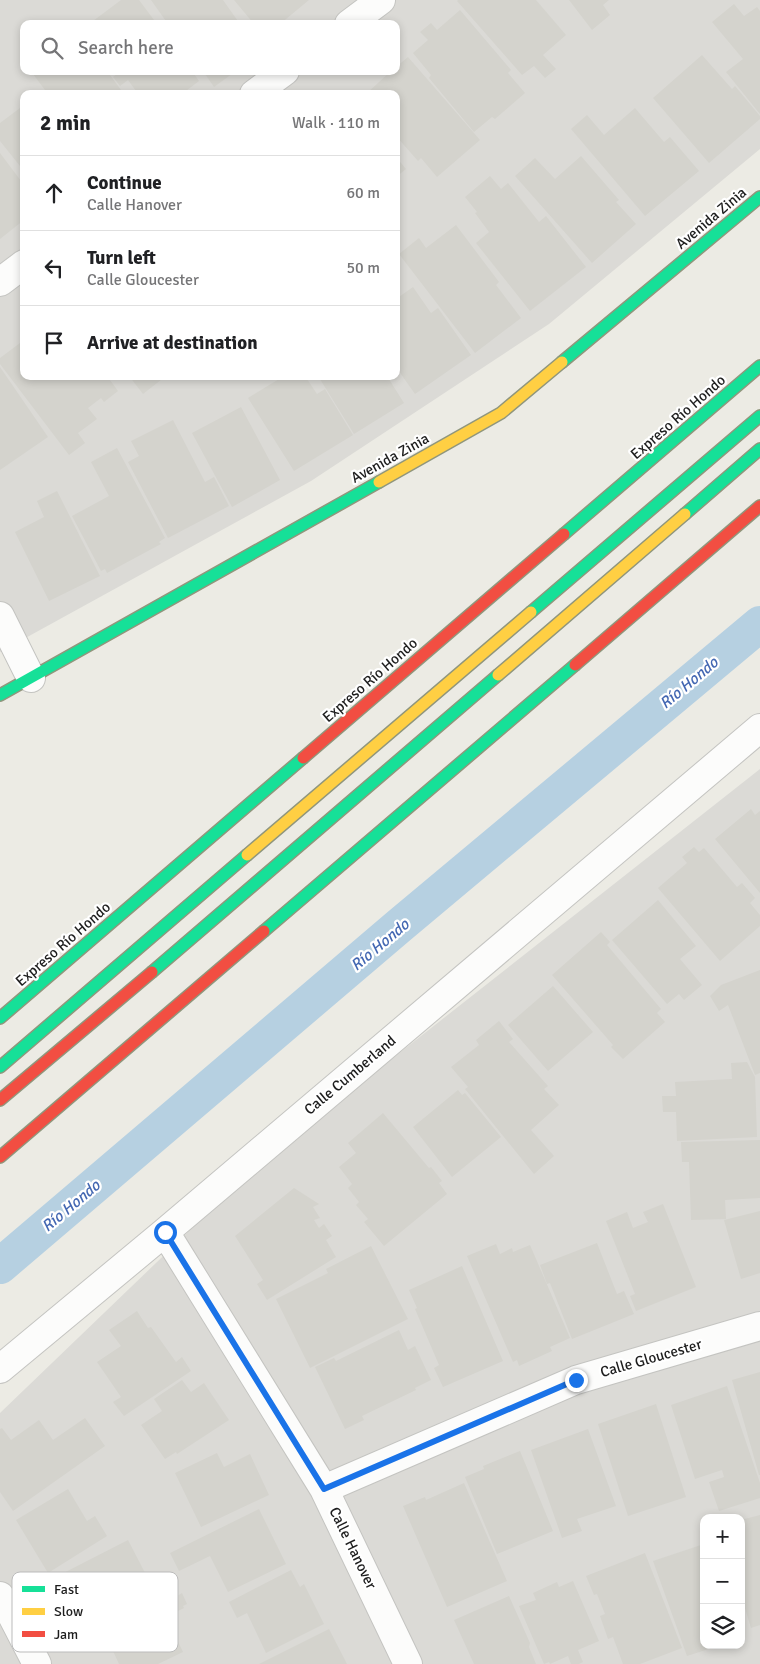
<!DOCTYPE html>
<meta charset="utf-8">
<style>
:root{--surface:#fff;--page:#f6f6f6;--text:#202124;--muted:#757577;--line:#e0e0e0}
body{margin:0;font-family:Signika,sans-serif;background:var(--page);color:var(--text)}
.controls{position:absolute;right:15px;bottom:15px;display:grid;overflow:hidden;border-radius:10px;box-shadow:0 2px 8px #0003}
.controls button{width:45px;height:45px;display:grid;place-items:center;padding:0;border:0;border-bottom:1px solid var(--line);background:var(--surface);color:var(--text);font:25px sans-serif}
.stop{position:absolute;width:15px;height:15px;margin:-11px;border:4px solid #1a73e8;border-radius:50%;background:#fff}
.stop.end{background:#1a73e8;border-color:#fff;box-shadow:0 1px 5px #0008}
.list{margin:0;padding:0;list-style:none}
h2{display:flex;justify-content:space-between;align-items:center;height:65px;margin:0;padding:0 20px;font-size:21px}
h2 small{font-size:16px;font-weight:400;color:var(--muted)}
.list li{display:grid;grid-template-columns:32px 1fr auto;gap:15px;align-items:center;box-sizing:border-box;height:75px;padding:0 20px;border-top:1px solid var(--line)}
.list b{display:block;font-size:19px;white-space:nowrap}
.list p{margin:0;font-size:16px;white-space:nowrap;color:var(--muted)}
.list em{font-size:16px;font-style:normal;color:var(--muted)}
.icon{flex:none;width:28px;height:28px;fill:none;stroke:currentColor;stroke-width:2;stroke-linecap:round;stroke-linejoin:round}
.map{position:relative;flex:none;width:760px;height:1664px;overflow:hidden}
.search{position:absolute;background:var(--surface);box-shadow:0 2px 8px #0003;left:20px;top:20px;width:380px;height:55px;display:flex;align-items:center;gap:12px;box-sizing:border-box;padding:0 18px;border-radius:10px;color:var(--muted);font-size:19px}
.panel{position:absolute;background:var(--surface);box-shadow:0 2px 8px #0003;left:20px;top:90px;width:380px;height:290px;border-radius:10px}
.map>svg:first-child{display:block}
.residential{fill:#dbdad6;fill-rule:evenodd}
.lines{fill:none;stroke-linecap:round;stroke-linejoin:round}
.canal{stroke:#b6d0e1;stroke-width:36}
.building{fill:#d4d3cd}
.street-casing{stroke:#c4c4c1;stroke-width:30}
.fast-casing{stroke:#90967c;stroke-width:14}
.slow-casing{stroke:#90967c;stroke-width:14}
.jam-casing{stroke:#90967c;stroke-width:14}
.street{stroke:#fcfcfb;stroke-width:28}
.fast{stroke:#16e098;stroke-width:11}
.slow{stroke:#ffcf43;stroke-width:11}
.jam{stroke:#f24e42;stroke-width:11}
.route{stroke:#1a73e8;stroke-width:6}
.labels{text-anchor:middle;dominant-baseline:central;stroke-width:4.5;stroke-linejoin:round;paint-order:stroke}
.street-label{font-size:15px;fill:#1d1d1d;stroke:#fff}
.water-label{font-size:16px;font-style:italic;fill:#4367b2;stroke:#fff}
.key{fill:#fff;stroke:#bbb;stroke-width:1}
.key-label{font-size:14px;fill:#1d1d1d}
</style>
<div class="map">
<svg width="760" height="1664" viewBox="0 0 760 1664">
<rect width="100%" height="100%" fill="#ecebe4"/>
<path class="residential" d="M0,0h760v149l-211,175 -238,157 -311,171zM24,24h372v47h-372zM24,94h372v282h-372z
M760,769v895h-760v-251l261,-251zM704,1518h37v127h-37z"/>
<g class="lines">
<path class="canal" d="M0,1266l399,-340 361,-302"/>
</g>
<path class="building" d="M121,0h18l18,24h-68z
M151,0h72l17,24h-72z
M234,0h75l-29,24h-26z
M458,0h78l30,35 -23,20 13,14 -11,9 -11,-12 -12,9 -65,-74z
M569,0h40l-6,5 7,10 -18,15z
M734,4l10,12 13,-9 3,4v103l-34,-42 17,-13 -31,-37z
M460,10l51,60 -3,3 17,20 -30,26 -3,-2 -18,15 -45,-54 2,-3 -18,-22 15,-13 -8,-8 11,-9 6,7z
M702,55l30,34 3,-3 25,30v3l-51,44 -56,-65z
M408,57l72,83 -43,37 -16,-19 -3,3 -22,-25v-42h-30l25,-23h5v-4z
M36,71h71l17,23h-76l-15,-20z
M117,71h75l7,10 -17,13h-50l4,-3 -8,-11 -8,6 -7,-9 5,-4z
M203,71h33l-22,16z
M24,105v66l-24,-30v-18z
M635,108l29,34 6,-5 29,34 -54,45 -74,-87 16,-14 17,20z
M0,153l24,32v35l-24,19z
M581,156l38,44 -3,2 20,22 -44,39 -77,-87 20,-18 20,21z
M396,157l10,12 -10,8z
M490,176l11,13 7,-6 31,39 7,-6 40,51 -56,44 -54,-68 13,-11 -14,-19 2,-1 -12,-15z
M456,225l43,57 -3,3 25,33 -46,35 -76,-99 20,-16 7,10z
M413,287l18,26 7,-5 33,47 -56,39 -19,-27v-68z
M24,340v36h83l11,15 -14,11 -3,-4 -13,10 9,11 -19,14 7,10 -16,12 -69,-91v-6z
M0,367l48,70 -48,33z
M129,376h37l-23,18z
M284,376h21l12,18 8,-5 28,46 -59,36 -46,-73z
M318,376h69l17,27 -50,31z
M241,407l39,73 -48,27 -40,-74z
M173,420l32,62 9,-5 15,29 -61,32 -40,-76 11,-6 -8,-15z
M117,448l48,90 -6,4 2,2 -54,29 -2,-4 -4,2 -29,-55 37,-20 -18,-34z
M57,491l43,85 -51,25 -34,-69 29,-15 -7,-16z
M751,809l4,6 5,-4v82l-45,-54z
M694,847l5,5 5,-4 33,39 5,-4 13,15 -5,5 10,12v11l-40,35 -62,-73 29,-25 -5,-6z
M658,900l38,46 -16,13 22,26 -18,15 -5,-6 -12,10 -55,-64z
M601,932l9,10 -3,3 54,64 -4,4 8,9 -42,37 -12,-12 2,-2 -61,-70z
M760,970v103l-5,2 -27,-70 -9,6 -9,-15 11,-11z
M553,986l40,46 -45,39 -40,-46z
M499,1021l14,18 -4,3 39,44 -4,3 15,16 -28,25 23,26 -20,18 -69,-85 3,-2 -17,-20 28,-22 -3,-5z
M747,1062l8,15 2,60 -80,4 -1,-29h-13l-1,-16h14l-1,-14 57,-3 -1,-16z
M458,1090l4,5 3,-2 36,44 -49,40 -39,-50z
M383,1113l46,55 2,-1 11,14 -3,2 8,11 -63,52 -20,-24 4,-3 -12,-14 3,-3 -11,-14 4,-4 -13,-17 17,-14 -8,-10z
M760,1140v58l-35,2 1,19 -35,1 -2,-58h-7l-1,-20z
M294,1188l25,16 -6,3 7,11 -6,2 5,8 5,-4 8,12 -6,4 10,17 -69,43 -10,-16 6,-4 -28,-44z
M663,1204l33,83 -60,24 -6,-15 5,-2 -29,-73 21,-9 6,16 15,-6 -5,-10z
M760,1211v62l-19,6 -17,-59z
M597,1243l20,51 7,-3 10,23 -62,25 -22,-56 -3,1 -7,-19z
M496,1244l4,10 12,-6 1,4 17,-7 40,93 -20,9 2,4 -33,15 -2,-6 -4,2 -46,-106z
M371,1246l37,73 -98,49 -34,-69 52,-26 -2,-4z
M462,1266l41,95 -60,26 -9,-19 5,-3 -24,-56 2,-1 -8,-18z
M137,1311l11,17 3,-1 25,35 6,-5 9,14 -67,45 -11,-14 8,-5 -24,-35 24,-16 -12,-16z
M399,1330l9,20 7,-4 16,34 -16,8 1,2 -54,26 2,4 -19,9 -30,-62 19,-9 2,3z
M760,1372v103h-1l-27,-95z
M182,1380l9,12 13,-9 25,37 -52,34 -1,-2 -11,7 -24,-34 21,-14 -8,-12z
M727,1386l33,97v15l-41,13 -10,-29 15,-5 -2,-7 -27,9 -24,-74z
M656,1404l30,93 -58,19 -30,-92z
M85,1418l20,28 -92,65 -13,-19v-63l2,-1 9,12 28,-20 14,20z
M588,1429l28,77 -39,13 5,12 -20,7 -31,-88z
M520,1451l33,80 -56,23 -32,-77 19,-8 -1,-3z
M217,1453l7,14 26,-13 19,41 -68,32 -26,-54z
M464,1483l43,98 -60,26 -44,-101 22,-9 1,3z
M68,1489l19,32 8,-5 12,20 -59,37 -32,-53z
M259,1509l27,55 -58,28 -18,-36 -31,15 -9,-18z
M760,1515v110l-9,3 -10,-33v-75z
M128,1540l28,54 -83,43 -29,-54z
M704,1544v101l14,1 -31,10 -34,-95z
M645,1553l37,95 -42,16h-17l-10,-27 -5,2 -8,-23 5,-2 -8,-20 -3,1 -8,-19z
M291,1570l9,17 4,-3 20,40 -58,29 -19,-40 -10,5 -8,-16z
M573,1581l26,60 -21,9 5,12 -4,2h-8l-3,-8 -18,8 -1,-2 -5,2 -25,-58 17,-6 -3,-7 24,-11 2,5z
M175,1590l2,6 5,-3 5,11 -4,2 1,2 -18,9 17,35 -25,12h-39l-18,-39z
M509,1596l21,47 -1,4 7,17h-62l-20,-44z
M329,1629l18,35h-88z"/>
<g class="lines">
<defs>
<path id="street" d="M349,24l32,-24
M254,94l31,-23
M0,282l24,-18
M0,616l31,62
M165,1232l159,257 84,175
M0,1369l165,-137 595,-504
M324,1489l252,-109 184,-54
M0,1596l7,10 30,58"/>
<path id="fast" d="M562,362l198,-165
M685,514l75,-65
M564,534l196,-168
M531,612l229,-196
M0,695l379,-213
M264,931l311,-266
M152,972l346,-297
M0,1018l303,-260
M0,1067l247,-212"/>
<path id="slow" d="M379,482l122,-69 61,-51
M498,675l187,-161
M247,855l284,-243"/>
<path id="jam" d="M575,665l185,-159
M303,758l261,-224
M0,1100l152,-128
M0,1157l264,-226"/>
</defs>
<use href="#street" class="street-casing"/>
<use href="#fast" class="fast-casing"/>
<use href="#slow" class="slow-casing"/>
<use href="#jam" class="jam-casing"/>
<use href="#street" class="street"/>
<use href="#fast" class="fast"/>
<use href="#slow" class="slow"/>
<use href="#jam" class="jam"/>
</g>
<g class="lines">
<path class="route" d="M165,1232l159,257 252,-109"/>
</g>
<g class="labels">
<g class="street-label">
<text transform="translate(711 218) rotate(-40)">Avenida Zinia</text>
<text transform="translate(678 417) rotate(-41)">Expreso Río Hondo</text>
<text transform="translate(390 458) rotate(-29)">Avenida Zinia</text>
<text transform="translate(370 680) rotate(-41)">Expreso Río Hondo</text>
<text transform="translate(63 944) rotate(-41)">Expreso Río Hondo</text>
<text transform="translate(350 1075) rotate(-40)">Calle Cumberland</text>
<text transform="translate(651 1358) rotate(-16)">Calle Gloucester</text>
<text transform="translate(353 1548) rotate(64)">Calle Hanover</text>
</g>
<g class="water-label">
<text transform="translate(689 683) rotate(-40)">Río Hondo</text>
<text transform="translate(380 945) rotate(-40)">Río Hondo</text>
<text transform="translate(71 1206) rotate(-40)">Río Hondo</text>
</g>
</g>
<rect x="12" y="1572" width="166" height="80" rx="8" class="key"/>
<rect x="22" y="1586" width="23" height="6" fill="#16e098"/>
<rect x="22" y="1608" width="23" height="7" fill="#ffcf43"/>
<rect x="22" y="1631" width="23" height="6" fill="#f24e42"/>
<g class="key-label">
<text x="54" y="1594">Fast</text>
<text x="54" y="1616">Slow</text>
<text x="54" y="1639">Jam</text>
</g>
</svg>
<div class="controls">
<button>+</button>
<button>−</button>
<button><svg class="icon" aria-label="layers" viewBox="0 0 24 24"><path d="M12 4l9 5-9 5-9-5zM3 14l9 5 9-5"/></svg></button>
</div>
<div class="stop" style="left:165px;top:1232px"></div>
<div class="stop end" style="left:576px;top:1380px"></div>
<div class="search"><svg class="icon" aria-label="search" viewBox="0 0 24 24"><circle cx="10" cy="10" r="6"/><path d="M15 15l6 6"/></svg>Search here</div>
<section class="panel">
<h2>2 min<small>Walk · 110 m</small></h2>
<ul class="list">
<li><svg class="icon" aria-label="ahead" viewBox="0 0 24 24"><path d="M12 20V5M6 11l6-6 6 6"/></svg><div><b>Continue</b><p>Calle Hanover</p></div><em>60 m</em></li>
<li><svg class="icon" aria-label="left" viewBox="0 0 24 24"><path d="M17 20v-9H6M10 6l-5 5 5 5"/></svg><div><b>Turn left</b><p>Calle Gloucester</p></div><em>50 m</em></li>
<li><svg class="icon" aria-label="arrive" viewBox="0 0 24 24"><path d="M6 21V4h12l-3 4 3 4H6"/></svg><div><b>Arrive at destination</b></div></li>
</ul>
</section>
</div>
